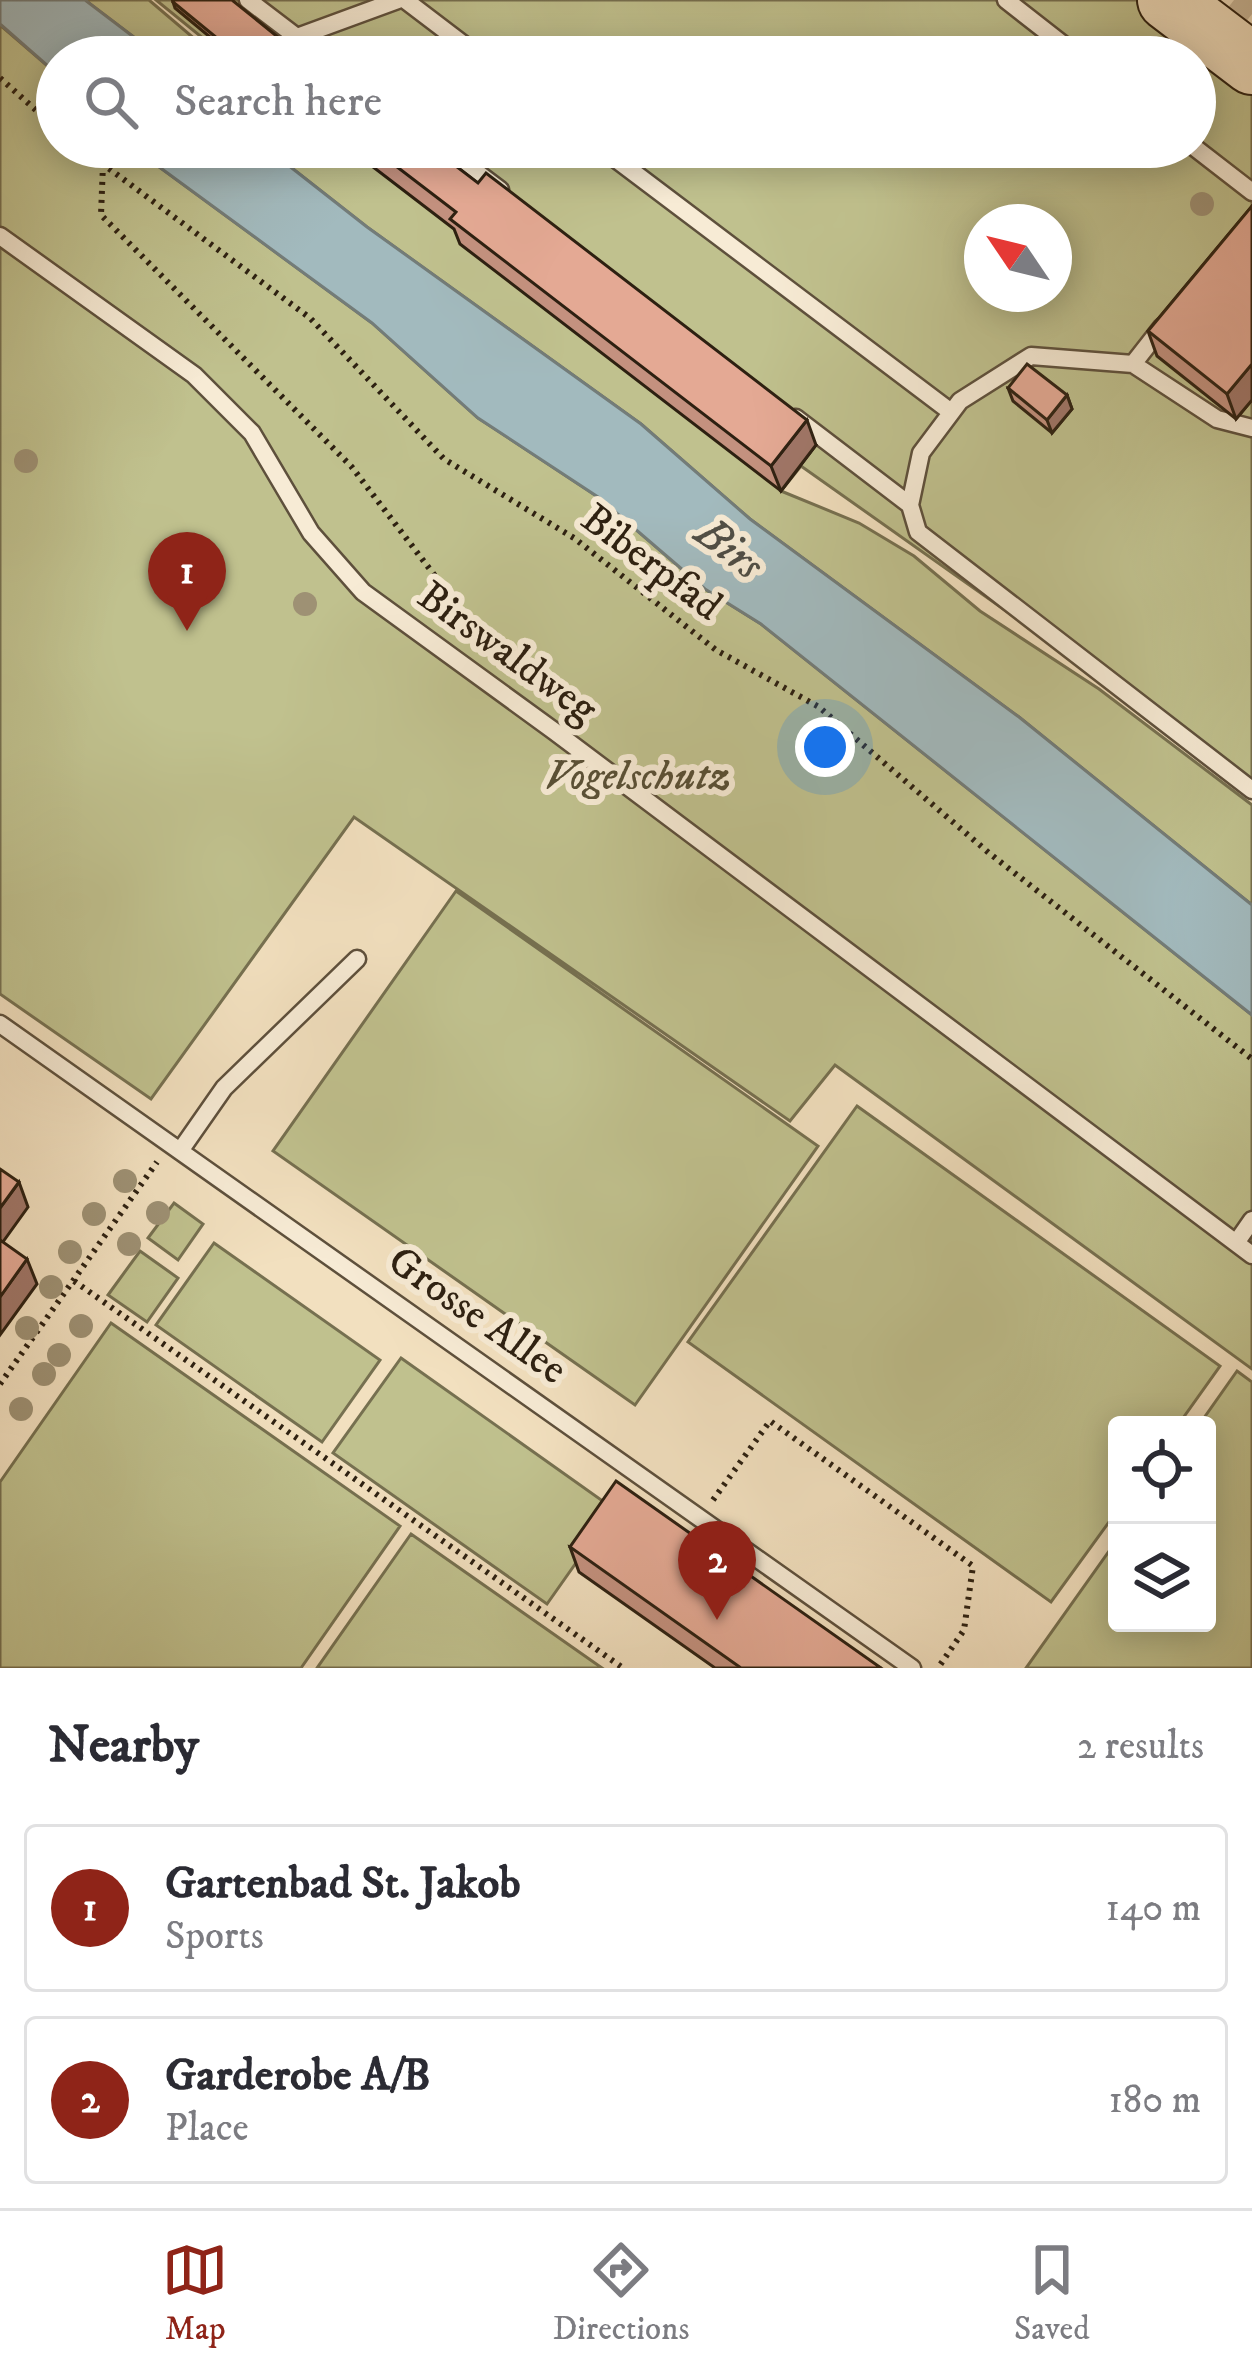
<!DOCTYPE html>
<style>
:root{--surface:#fff;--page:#f7f7f7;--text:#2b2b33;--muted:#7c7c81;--line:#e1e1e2;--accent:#8f2418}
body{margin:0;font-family:"IM FELL DW Pica",serif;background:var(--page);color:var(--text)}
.controls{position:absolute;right:36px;bottom:36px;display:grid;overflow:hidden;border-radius:12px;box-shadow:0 6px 30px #0003}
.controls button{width:108px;height:108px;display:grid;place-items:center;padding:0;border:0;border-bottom:3px solid var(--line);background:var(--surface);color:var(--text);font:60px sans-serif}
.compass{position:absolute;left:964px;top:204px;width:108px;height:108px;border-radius:50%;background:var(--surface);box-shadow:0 6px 30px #0003;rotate:305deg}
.you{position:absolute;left:825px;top:747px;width:42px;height:42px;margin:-30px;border:9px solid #fff;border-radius:50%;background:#1a73e8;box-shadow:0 0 0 18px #1a73e833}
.badge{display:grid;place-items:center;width:78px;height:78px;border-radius:50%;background:var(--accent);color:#fff;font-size:39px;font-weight:700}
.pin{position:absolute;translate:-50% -99px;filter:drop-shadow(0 3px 6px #0008)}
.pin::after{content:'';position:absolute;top:63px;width:42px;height:36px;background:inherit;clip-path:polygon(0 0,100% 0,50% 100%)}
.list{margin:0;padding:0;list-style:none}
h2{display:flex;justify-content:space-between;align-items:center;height:156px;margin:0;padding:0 48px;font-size:51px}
h2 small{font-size:39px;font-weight:400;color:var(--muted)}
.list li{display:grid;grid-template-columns:78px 1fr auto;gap:36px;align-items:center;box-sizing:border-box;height:168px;margin:0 24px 24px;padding:0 24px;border:3px solid var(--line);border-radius:12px}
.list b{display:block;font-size:45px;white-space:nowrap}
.list p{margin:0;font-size:39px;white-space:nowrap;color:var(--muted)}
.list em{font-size:39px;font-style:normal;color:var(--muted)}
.icon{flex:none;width:66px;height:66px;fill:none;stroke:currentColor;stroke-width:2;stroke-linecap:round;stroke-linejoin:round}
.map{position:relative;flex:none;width:1252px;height:1668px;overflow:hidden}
.search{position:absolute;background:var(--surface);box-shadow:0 6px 30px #0003;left:36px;right:36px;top:36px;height:132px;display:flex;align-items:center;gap:30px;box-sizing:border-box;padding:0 42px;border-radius:66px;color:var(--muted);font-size:45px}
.sheet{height:540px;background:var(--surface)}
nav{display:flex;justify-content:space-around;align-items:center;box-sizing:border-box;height:168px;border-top:3px solid var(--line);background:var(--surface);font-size:33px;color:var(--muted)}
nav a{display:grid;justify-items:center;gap:6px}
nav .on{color:var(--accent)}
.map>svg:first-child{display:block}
.green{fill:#c0c18e;stroke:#767050;stroke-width:3;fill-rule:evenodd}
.water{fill:#a2babe;stroke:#737c79;stroke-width:3}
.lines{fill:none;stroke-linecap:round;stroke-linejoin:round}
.highway-tunnel{stroke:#cbba9c;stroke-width:60;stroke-dasharray:60 30;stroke-linecap:butt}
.lane-casing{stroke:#5e503c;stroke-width:21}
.highway-casing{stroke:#2d2011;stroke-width:64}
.path{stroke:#2d2011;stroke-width:6;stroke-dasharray:3 6;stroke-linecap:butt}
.lane{stroke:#f7ebd5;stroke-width:16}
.highway{stroke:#f2e0bf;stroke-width:60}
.tree{fill:#9e9174}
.wall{fill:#c4917f;stroke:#2d2011;stroke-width:3}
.shaded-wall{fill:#a07668;stroke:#2d2011;stroke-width:3}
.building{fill:#e4a994;stroke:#2d2011;stroke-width:3}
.labels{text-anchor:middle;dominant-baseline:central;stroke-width:12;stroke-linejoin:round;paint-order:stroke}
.street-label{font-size:42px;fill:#2d2011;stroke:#f7ebd5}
.park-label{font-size:42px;font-style:italic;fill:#595036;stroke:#f7ebd5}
.water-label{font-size:45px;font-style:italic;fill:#504e45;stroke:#f7ebd5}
</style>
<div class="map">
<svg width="1252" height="1668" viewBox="0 0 1252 1668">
<rect width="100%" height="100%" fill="#f2e0bf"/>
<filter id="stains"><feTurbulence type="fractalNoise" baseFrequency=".00167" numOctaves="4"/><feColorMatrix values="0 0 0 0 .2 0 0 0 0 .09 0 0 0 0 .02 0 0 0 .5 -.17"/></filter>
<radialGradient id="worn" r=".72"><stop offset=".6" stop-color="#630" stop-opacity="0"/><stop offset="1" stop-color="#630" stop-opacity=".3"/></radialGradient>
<path class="green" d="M85,0h64l67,57h-56z
M156,0h984l112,88v697l-451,-319 -20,25 78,32 55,33 66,55 119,78 153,116v100l-233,-188 -269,-198 -109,-95 -274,-197 -102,-80h930v-90h-969zM982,222h72v72h-72z
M0,25l57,49v73h75l240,176 106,95 120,79 107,92 56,35 491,391v354l-417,-304 -45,56 -436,-304 -203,282 -151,-105z
M456,891l362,255 -183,259 -362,-254z
M857,1106l363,260 -42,59h-61v86l-66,91 -363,-260z
M174,1203l29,21 -25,36 -30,-22z
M214,1243l166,117 -58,82 -166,-117z
M140,1251l38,27 -31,44 -39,-27z
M111,1323l289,203 -99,142h-301v-186z
M401,1358l213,151 -67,95 -214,-151z
M1237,1371l15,11v286h-226l91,-128v83h90v-198h-8z
M411,1534l191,134h-285z"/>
<path class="water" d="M0,0h85l75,57h-103v17l-57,-50z
M132,147h133l102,80 274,197 109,95 269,198 233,188v110l-491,-391 -56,-35 -107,-92 -120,-79 -106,-95z"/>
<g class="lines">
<path class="highway-tunnel" d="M1234,0l18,14"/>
<defs>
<path id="lane" d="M248,0l75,57
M405,0l75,57
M1006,0l73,57
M297,37l101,-37
M443,147l57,43
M600,147l351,265
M1194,147l58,45
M0,236l194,139 58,58 59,100 52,59 191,139 698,524
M1133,364l29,-37
M796,418l114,87
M1252,428l-35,-9 -84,-55 -102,-8 -71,45 -39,52 -11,52 8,27 334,258
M0,1024l912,644
M180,1151l44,-63 133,-129
M1236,1243l16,-23"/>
<path id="highway" d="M1168,0l84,64"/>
</defs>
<use href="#lane" class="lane-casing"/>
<use href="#highway" class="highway-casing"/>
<path class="path" d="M0,78l57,51
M80,147l230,171 134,141 130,79 142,112 103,57 170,146 263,206
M103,164l-2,51 250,251 146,191
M74,1281l549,387
M0,1384l157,-222
M713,1500l57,-79 203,145 -9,64 -26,38"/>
<use href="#lane" class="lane"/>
<use href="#highway" class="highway"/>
</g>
<g class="tree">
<circle cx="1202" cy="204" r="12"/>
<circle cx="26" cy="461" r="12"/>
<circle cx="305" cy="604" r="12"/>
<circle cx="125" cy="1181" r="12"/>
<circle cx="158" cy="1213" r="12"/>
<circle cx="94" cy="1214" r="12"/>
<circle cx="129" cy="1244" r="12"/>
<circle cx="70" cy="1252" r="12"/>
<circle cx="51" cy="1287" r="12"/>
<circle cx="81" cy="1326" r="12"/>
<circle cx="27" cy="1328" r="12"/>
<circle cx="59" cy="1355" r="12"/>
<circle cx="44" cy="1374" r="12"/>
<circle cx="21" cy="1409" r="12"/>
</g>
<path class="wall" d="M173,2l113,47 -6,8h-46l-59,-49z
M347,147h84l385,298 -35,46 -321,-247 -6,-15z
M1252,206v194l-16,19 -79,-63 -9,-25z
M1008,388l59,7 5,14 -20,24 -39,-32z
M570,1547l311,121h-166l-136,-96z"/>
<path class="shaded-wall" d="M284,42l2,7 -6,8h-8z
M1252,364v36l-16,19 -9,-25z
M1067,395l5,14 -20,24 -5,-13z
M807,420l9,25 -35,46 -10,-25z
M19,1182l9,25 -28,39v-38z
M27,1259l10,25 -37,51v-38z"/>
<path class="building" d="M174,0h58l52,42 -12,15h-32l-67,-55z
M371,147h60l47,36 8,-10 321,247 -36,46 -321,-247 6,-7z
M1252,206v158l-25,30 -79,-63z
M1027,364l40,31 -20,25 -39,-32z
M0,1169l19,13 -19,26z
M0,1240l27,19 -27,38z
M616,1481l265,187h-140l-171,-121z"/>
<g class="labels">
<g class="street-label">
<text transform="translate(651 563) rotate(37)">Biberpfad</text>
<text transform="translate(507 653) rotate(36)">Birswaldweg</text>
<text transform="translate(477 1316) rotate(35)">Grosse Allee</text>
</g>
<g class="park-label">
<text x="638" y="777">Vogelschutz</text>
</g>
<g class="water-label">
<text transform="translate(729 549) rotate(38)">Birs</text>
</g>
</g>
<rect width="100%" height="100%" filter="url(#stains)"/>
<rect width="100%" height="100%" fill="url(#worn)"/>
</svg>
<div class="controls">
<button><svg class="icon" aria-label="locate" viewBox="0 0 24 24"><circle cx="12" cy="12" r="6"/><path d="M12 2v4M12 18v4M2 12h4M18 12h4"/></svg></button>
<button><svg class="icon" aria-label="layers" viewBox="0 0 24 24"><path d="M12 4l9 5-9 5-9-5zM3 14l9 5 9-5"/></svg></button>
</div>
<svg class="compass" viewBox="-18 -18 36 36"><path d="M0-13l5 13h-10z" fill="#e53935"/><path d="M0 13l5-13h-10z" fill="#7c7c81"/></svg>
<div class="you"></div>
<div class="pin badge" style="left:187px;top:631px">1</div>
<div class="pin badge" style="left:717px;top:1620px">2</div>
<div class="search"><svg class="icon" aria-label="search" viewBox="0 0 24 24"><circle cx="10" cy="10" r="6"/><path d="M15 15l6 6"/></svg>Search here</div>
</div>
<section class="sheet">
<h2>Nearby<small>2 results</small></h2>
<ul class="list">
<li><span class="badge">1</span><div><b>Gartenbad St. Jakob</b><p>Sports</p></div><em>140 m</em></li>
<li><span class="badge">2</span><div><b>Garderobe A/B</b><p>Place</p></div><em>180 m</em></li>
</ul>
</section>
<nav>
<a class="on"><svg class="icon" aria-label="map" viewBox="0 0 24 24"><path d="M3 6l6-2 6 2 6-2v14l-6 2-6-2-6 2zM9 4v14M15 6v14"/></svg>Map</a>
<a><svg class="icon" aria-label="directions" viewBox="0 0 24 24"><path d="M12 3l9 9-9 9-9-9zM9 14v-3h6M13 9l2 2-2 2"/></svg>Directions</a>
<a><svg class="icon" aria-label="saved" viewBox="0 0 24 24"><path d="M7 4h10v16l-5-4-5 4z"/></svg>Saved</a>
</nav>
